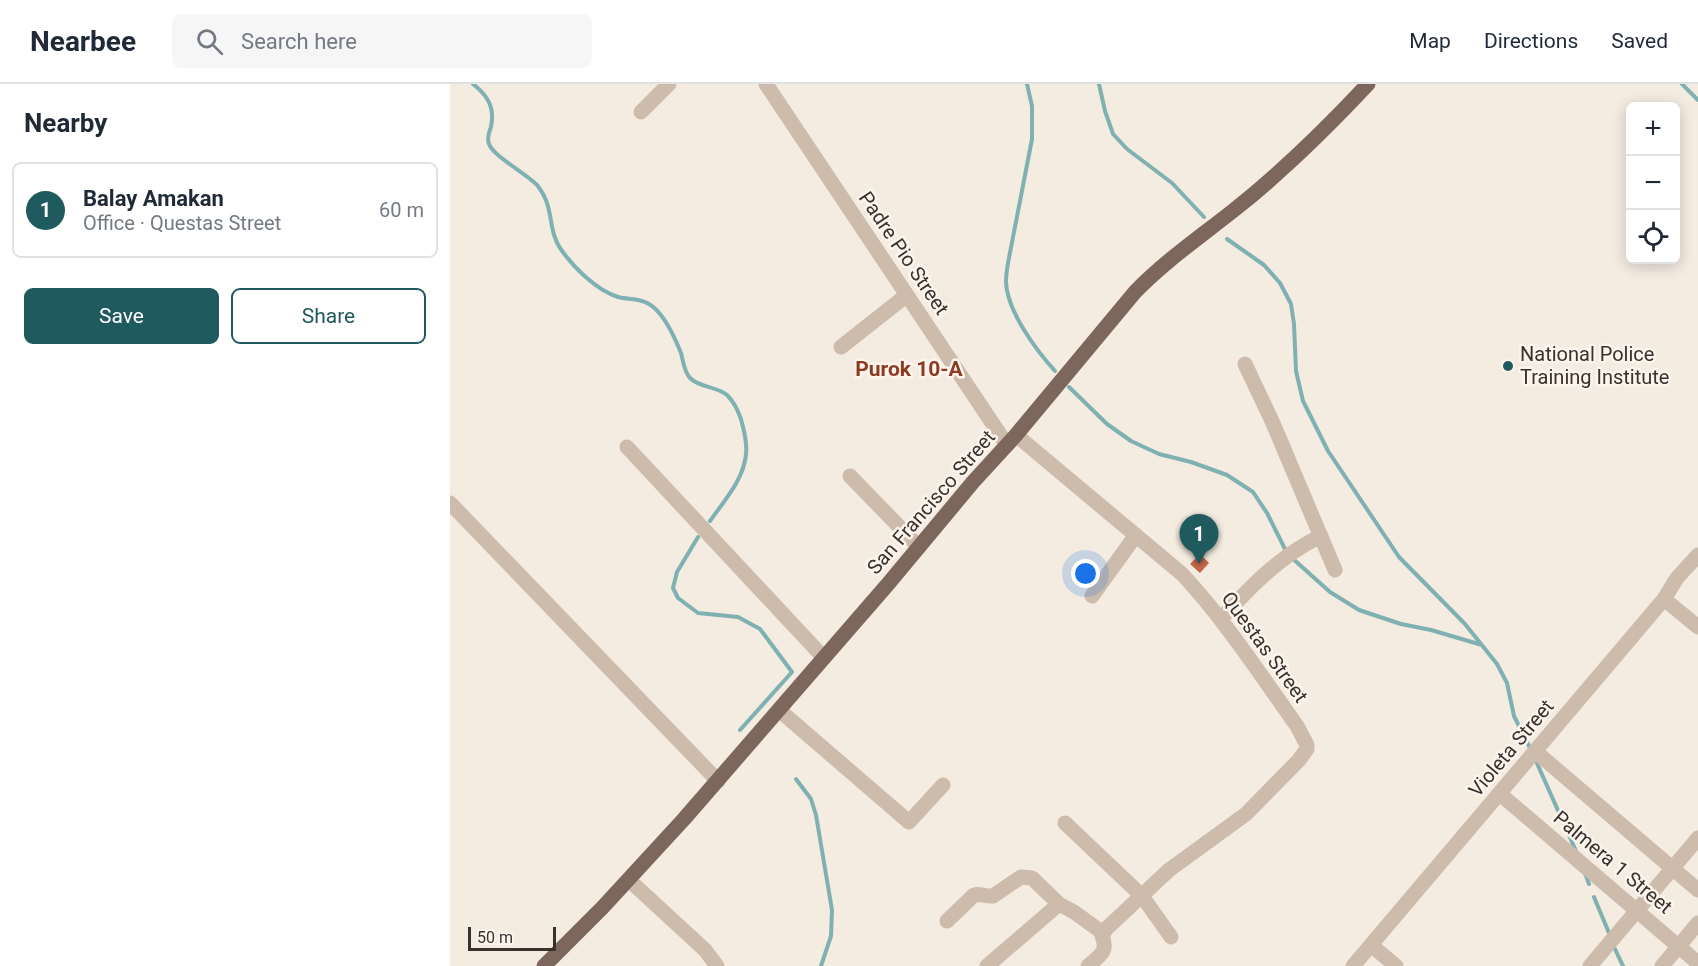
<!DOCTYPE html>
<meta charset="utf-8">
<style>
:root{--surface:#fff;--page:#f6f6f7;--text:#1f2937;--muted:#747a83;--line:#e0e1e3;--accent:#1f5a5e}
body{margin:0;font-family:Roboto,sans-serif;background:var(--page);color:var(--text)}
.controls{position:absolute;right:18px;top:18px;display:grid;overflow:hidden;border-radius:9px;box-shadow:0 3px 15px #0003}
.controls button{width:54px;height:54px;display:grid;place-items:center;padding:0;border:0;border-bottom:2px solid var(--line);background:var(--surface);color:var(--text);font:30px sans-serif}
.scale{position:absolute;left:18px;bottom:15px;width:88px;box-sizing:border-box;padding-left:6px;border:3px solid #3b302b;border-top:0;font-size:16px;line-height:21px;white-space:nowrap;color:#3b302b;-webkit-text-stroke:4px #fbf5ee;paint-order:stroke}
.you{position:absolute;left:636px;top:490px;width:21px;height:21px;margin:-15px;border:4px solid #fff;border-radius:50%;background:#1a73e8;box-shadow:0 0 0 9px #1a73e833}
.badge{display:grid;place-items:center;width:39px;height:39px;border-radius:50%;background:var(--accent);color:#fff;font-size:20px;font-weight:700}
.pin{position:absolute;translate:-50% -50px;filter:drop-shadow(0 2px 3px #0008)}
.pin::after{content:'';position:absolute;top:32px;width:21px;height:18px;background:inherit;clip-path:polygon(0 0,100% 0,50% 100%)}
.list{margin:0;padding:0;list-style:none}
h2{display:flex;justify-content:space-between;align-items:center;height:78px;margin:0;padding:0 24px;font-size:26px}
h2 small{font-size:20px;font-weight:400;color:var(--muted)}
.list li{display:grid;grid-template-columns:39px 1fr auto;gap:18px;align-items:center;box-sizing:border-box;height:96px;margin:0 12px 12px;padding:0 12px;border:2px solid var(--line);border-radius:9px}
.list b{display:block;font-size:22px;white-space:nowrap}
.list p{margin:0;font-size:20px;white-space:nowrap;color:var(--muted)}
.list em{font-size:20px;font-style:normal;color:var(--muted)}
.actions{display:flex;gap:12px;padding:18px 24px}
.actions a{flex:1;padding:14px 0;border:2px solid var(--accent);border-radius:9px;text-align:center;font-size:21px;color:var(--accent)}
.actions .main{background:var(--accent);color:#fff}
.icon{flex:none;width:33px;height:33px;fill:none;stroke:currentColor;stroke-width:2;stroke-linecap:round;stroke-linejoin:round}
.map{position:relative;flex:none;width:1248px;height:882px;overflow:hidden}
header{display:flex;align-items:center;gap:36px;box-sizing:border-box;height:84px;padding:0 30px;background:var(--surface);border-bottom:2px solid var(--line)}
header strong{font-size:28px}
nav{display:flex;gap:33px;margin-inline-start:auto;font-size:21px}
.search{width:420px;height:54px;background:var(--page);display:flex;align-items:center;gap:15px;box-sizing:border-box;padding:0 21px;border-radius:9px;color:var(--muted);font-size:22px}
main{display:flex}
aside{flex:1;background:var(--surface)}
.map>svg:first-child{display:block}
.lines{fill:none;stroke-linecap:round;stroke-linejoin:round}
.stream{stroke:#7fb0b2;stroke-width:4}
.building{fill:#c8694b}
.minor{stroke:#cdbbac;stroke-width:15}
.major{stroke:#7d675c;stroke-width:15}
.poi-dot{fill:#1f5a5e;stroke:#fbf5ee;stroke-width:2}
.labels{text-anchor:middle;dominant-baseline:central;stroke-width:5;stroke-linejoin:round;paint-order:stroke}
.street-label{font-size:20px;fill:#3b302b;stroke:#fbf5ee}
.poi-label{font-size:20px;fill:#3b302b;stroke:#fbf5ee;text-anchor:start}
.neighbourhood-label{font-size:21px;font-weight:bold;fill:#8c3b22;stroke:#fbf5ee}
</style>
<header>
<strong>Nearbee</strong>
<div class="search"><svg class="icon" aria-label="search" viewBox="0 0 24 24"><circle cx="10" cy="10" r="6"/><path d="M15 15l6 6"/></svg>Search here</div>
<nav><a>Map</a><a>Directions</a><a>Saved</a></nav>
</header>
<main>
<aside>
<h2>Nearby<small></small></h2>
<ul class="list">
<li><span class="badge">1</span><div><b>Balay Amakan</b><p>Office · Questas Street</p></div><em>60 m</em></li>
</ul>
<div class="actions"><a class="main">Save</a><a>Share</a></div>
</aside>
<div class="map">
<svg width="1248" height="882" viewBox="0 0 1248 882">
<rect width="100%" height="100%" fill="#f4ebe1"/>
<g class="lines">
<path class="stream" d="M23,0c15,12 22,23 18,43 -2,5 -4,12 -2,17 5,13 37,29 48,41 18,22 10,43 23,63 13,19 36,42 58,49 10,3 20,0 31,7 14,8 26,34 32,49 2,7 3,19 9,25 10,10 26,8 37,17 8,8 14,21 16,32 2,8 4,18 3,27 -2,25 -22,47 -36,67
M577,0l5,22v33l-24,124c-1,6 -2,13 -2,19 1,29 30,68 49,89
M649,0l6,27 8,23 14,15 45,34 32,34
M1232,0l16,16
M777,155l37,26 16,18 11,21 3,20 2,47 7,30 25,50 71,106 66,67 32,40 10,19 7,33 17,34
M619,303l38,37 24,17 28,13 32,8 36,13 26,17 14,21 18,36
M248,453l-21,35 -4,16 5,10 20,15 40,4 22,12 32,43 -52,58
M842,474l38,34 29,18 42,14 30,6 51,15
M1086,677l40,90
M346,695l15,20 5,16 16,95 -1,26 -10,30
M1135,789l4,11
M1144,813l15,36
M1164,863l9,19"/>
</g>
<path class="building" d="M750,470l9,9 -9,10 -10,-9z"/>
<g class="lines">
<path class="minor" d="M316,0l241,361
M191,28l28,-28
M391,263l66,-52
M795,280l27,57 63,149
M566,351l166,139c43,46 78,100 115,152l10,19v4l-8,11 -53,54 -77,56 -63,59 -4,7c7,16 -3,20 -14,30
M177,363l197,211
M400,392l69,71
M0,419l268,278
M642,512l44,-61
M1214,515l34,28
M771,535c30,-33 60,-64 100,-83
M329,626l130,112 34,-37
M1086,668l162,138
M1050,710l198,169
M615,739l77,73 29,41
M179,796l76,70 12,16
M497,837l27,-26c6,-2 12,2 19,1l28,-19 11,1 27,26 15,8 29,21
M921,861l25,21
M537,882l72,-62
M903,882l311,-367 13,-21 21,-23
M1140,882l108,-128
M1212,882l36,-43"/>
<path class="major" d="M94,882l59,-59 81,-88 204,-235 85,-102 43,-47 119,-143c30,-31 65,-55 99,-82 48,-38 92,-81 134,-126"/>
</g>
<circle class="poi-dot" cx="1058" cy="282" r="6"/>
<g class="labels">
<g class="street-label">
<text transform="translate(454 169) rotate(56)">Padre Pio Street</text>
<text transform="translate(481 418) rotate(-49)">San Francisco Street</text>
<text transform="translate(815 563) rotate(54)">Questas Street</text>
<text transform="translate(1061 664) rotate(-50)">Violeta Street</text>
<text transform="translate(1163 778) rotate(40)">Palmera 1 Street</text>
</g>
<g class="poi-label">
<text x="1070" y="270">National Police<tspan x="1070" dy="23">Training Institute</tspan></text>
</g>
<g class="neighbourhood-label">
<text x="459" y="285">Purok 10-A</text>
</g>
</g>
</svg>
<div class="controls">
<button>+</button>
<button>−</button>
<button><svg class="icon" aria-label="locate" viewBox="0 0 24 24"><circle cx="12" cy="12" r="6"/><path d="M12 2v4M12 18v4M2 12h4M18 12h4"/></svg></button>
</div>
<div class="scale">50 m</div>
<div class="you"></div>
<div class="pin badge" style="left:749px;top:480px">1</div>
</div>
</main>
